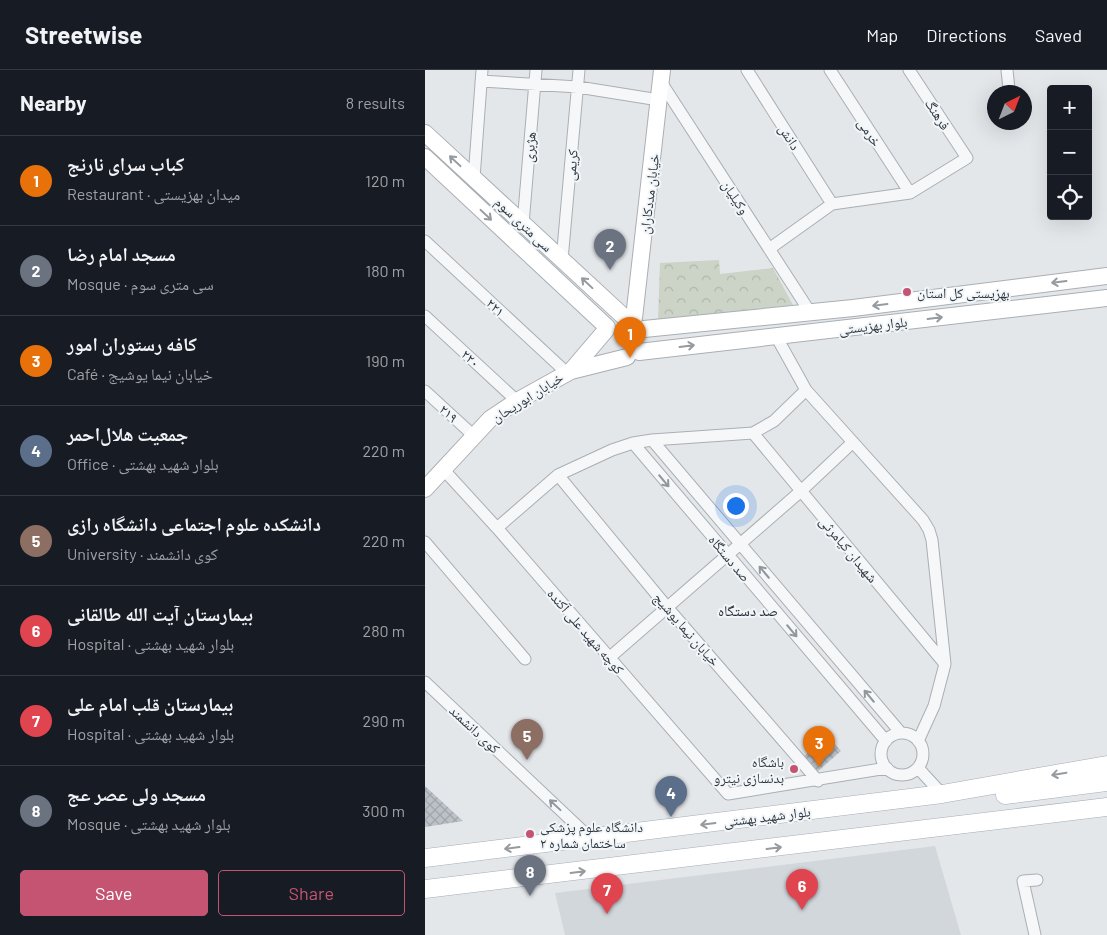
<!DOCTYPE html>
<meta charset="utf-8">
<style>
:root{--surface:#171b24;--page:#242831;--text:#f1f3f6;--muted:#9ea1a6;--line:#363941;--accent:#c45471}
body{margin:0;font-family:Barlow,"Noto Naskh Arabic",sans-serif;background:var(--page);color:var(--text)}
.controls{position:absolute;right:15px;top:15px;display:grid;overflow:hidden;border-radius:5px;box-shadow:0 5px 20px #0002}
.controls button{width:45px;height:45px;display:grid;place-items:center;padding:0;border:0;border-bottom:1px solid var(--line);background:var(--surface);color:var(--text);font:25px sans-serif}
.compass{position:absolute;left:562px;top:15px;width:45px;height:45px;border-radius:50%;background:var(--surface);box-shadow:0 5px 20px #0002;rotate:42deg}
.you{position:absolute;left:310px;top:435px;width:18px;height:18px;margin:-12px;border:4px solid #fff;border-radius:50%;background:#1a73e8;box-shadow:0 0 0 8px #1a73e833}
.badge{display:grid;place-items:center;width:32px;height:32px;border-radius:50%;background:var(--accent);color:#fff;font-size:16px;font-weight:700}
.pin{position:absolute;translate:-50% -41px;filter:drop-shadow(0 1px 2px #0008)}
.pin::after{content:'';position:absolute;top:26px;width:18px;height:15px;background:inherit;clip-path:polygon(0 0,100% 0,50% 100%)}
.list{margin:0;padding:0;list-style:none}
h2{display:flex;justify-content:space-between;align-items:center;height:65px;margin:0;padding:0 20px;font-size:21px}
h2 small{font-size:16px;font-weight:400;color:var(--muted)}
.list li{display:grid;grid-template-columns:32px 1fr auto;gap:15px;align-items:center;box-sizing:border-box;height:90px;padding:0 20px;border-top:1px solid var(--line)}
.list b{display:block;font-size:19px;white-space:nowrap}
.list p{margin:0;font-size:16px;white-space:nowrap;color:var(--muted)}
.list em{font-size:16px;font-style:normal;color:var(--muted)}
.actions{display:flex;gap:10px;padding:15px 20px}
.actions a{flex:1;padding:11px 0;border:1px solid var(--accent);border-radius:5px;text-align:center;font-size:18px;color:var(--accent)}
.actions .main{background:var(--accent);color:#fff}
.icon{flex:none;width:28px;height:28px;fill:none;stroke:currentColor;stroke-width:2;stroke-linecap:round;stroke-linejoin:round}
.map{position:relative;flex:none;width:682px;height:865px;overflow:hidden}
header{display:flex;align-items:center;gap:30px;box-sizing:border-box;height:70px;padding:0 25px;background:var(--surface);border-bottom:1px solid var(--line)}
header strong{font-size:24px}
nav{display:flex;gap:28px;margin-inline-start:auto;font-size:18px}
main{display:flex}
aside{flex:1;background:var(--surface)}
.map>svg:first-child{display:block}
.built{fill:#d2d7dc}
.forest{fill:url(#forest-crowns)}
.building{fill:url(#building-cross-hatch)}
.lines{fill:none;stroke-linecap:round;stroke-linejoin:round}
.street-casing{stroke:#a9afb4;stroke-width:13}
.secondary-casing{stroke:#a9afb4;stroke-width:18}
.primary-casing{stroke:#a4adb5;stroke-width:19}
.street{stroke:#f6f7f9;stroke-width:11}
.secondary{stroke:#fff;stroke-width:16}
.primary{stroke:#fff;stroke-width:18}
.oneway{stroke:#969ba0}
.oneway2{stroke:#92979d}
.poi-dot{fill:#c45471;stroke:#f3f6f8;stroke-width:2}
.labels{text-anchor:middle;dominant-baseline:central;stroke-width:4;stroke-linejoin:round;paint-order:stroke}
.street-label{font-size:14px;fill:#2d3741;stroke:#f3f6f8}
.poi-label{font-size:14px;fill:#2d3741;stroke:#f3f6f8;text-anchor:start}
.neighbourhood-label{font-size:15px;fill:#1f2833;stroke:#f3f6f8}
</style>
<header>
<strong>Streetwise</strong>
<nav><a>Map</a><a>Directions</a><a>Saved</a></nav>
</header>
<main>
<aside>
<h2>Nearby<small>8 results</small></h2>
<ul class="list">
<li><span class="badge" style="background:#e8710a">1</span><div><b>کباب سرای نارنج</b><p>Restaurant · میدان بهزیستی</p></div><em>120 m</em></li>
<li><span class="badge" style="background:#6b7280">2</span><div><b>مسجد امام رضا</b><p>Mosque · سی متری سوم</p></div><em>180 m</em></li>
<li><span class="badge" style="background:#e8710a">3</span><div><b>کافه رستوران امور</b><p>Café · خیابان نیما یوشیج</p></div><em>190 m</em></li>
<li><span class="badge" style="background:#5c6f8a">4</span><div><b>جمعیت هلال‌احمر</b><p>Office · بلوار شهید بهشتی</p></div><em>220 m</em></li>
<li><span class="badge" style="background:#8d6e63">5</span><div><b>دانشکده علوم اجتماعی دانشگاه رازی</b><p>University · کوی دانشمند</p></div><em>220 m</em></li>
<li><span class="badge" style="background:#e0444e">6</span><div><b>بیمارستان آیت الله طالقانی</b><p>Hospital · بلوار شهید بهشتی</p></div><em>280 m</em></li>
<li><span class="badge" style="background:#e0444e">7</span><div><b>بیمارستان قلب امام علی</b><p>Hospital · بلوار شهید بهشتی</p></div><em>290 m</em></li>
<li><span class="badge" style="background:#6b7280">8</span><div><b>مسجد ولی عصر عج</b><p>Mosque · بلوار شهید بهشتی</p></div><em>300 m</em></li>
</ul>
<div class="actions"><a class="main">Save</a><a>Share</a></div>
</aside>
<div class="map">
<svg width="682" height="865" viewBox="0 0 682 865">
<defs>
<pattern id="forest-crowns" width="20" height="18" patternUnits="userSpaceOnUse" patternTransform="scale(1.25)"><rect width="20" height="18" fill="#cbd4c6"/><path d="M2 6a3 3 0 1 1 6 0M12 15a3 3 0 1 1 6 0" fill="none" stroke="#afb7ab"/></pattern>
<pattern id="building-cross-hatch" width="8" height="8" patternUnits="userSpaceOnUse" patternTransform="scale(1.25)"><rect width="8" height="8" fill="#bbc1c7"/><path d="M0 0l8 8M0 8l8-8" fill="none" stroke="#a1a6ac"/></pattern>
</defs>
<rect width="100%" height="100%" fill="#e4e7ea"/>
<path class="built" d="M510,776l26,89h-396l-10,-42z"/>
<path class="forest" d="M294,190l1,14 53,-6 20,37 -135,15 2,-57z"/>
<path class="building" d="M403,666l13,15 -23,20 -14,-15z
M0,716l38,35 -38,6z"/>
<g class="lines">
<defs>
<path id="street" d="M322,0l85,134
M405,0l80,123
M582,0l2,19
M56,11l97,6 81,13
M236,12l149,230
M49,108l8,-108
M98,154l13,-154
M0,171l142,132
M344,179l63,-45 78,-11 57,-35 -58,-88
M137,190l17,-190
M0,246l92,85
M381,320l117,130 6,10 3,10 13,124 -11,42 -16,35
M0,321l49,45
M328,363l192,231
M227,370l249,293
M208,373l253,298
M18,399l54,59 231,266 159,-26
M133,405l109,132 151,174
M72,458l61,-53 54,-25 21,-7 19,-3 101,-7 21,-12 32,-31 -30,-54
M0,472l100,117
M184,588l192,-167 52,-49
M0,612l165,156
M456 684a21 21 0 1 1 42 0a21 21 0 1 1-42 0Z
M493,698l24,26
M610,865l-12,-54 14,-1"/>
<path id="secondary" d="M0,63l198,183
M0,87l182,170
M209,248l28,-248
M219,259l209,-21 254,-32
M214,282l468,-54
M146,301l35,-41
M0,419l65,-70 27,-18 54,-30 56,-14"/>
<path id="primary" d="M580,725l102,-13
M0,788l517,-64 165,-29
M0,819l682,-82"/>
</defs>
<use href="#street" class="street-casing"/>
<use href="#secondary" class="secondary-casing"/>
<use href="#primary" class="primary-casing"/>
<use href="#street" class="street"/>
<use href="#secondary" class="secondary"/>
<use href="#primary" class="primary"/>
</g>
<defs><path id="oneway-shaft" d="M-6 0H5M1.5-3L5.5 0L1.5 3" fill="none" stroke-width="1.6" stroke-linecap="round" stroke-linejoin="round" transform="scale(1.25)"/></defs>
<g class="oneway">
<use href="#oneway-shaft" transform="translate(30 91) rotate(-137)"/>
<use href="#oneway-shaft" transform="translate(61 145) rotate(43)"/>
<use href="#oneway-shaft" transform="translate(634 212) rotate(173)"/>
<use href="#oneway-shaft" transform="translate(162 213) rotate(-137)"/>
<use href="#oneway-shaft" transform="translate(455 235) rotate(173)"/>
<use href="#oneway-shaft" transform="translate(510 248) rotate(-7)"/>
<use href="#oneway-shaft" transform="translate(262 276) rotate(-7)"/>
<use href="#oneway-shaft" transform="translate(634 704) rotate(171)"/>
<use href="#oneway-shaft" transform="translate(283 754) rotate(173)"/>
<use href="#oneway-shaft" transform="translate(87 778) rotate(173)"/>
<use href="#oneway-shaft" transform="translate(349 778) rotate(-7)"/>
<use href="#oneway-shaft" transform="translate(153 802) rotate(-7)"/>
</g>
<g class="oneway2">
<use href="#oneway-shaft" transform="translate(239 411) rotate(50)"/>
<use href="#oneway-shaft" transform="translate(339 502) rotate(-130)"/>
<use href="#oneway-shaft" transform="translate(367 561) rotate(50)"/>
<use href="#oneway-shaft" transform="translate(444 626) rotate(-130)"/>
<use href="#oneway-shaft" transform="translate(130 735) rotate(-137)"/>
</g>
<g class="poi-dot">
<circle cx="482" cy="222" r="5"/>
<circle cx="369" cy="699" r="5"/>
<circle cx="105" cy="764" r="5"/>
</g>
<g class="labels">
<g class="street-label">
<text transform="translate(513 44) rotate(57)">فرهنگ</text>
<text transform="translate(445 62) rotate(57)">خرمی</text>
<text transform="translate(365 67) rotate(58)">دانش</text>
<text transform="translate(104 77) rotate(-85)">هژبری</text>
<text transform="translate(146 95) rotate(-85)">کریمی</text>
<text transform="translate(224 124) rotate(-83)">خیابان مددکاران</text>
<text transform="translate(311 127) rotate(57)">وکیلیان</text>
<text transform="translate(99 154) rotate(43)">سی متری سوم</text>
<text transform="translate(71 237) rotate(43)">۲۲۱</text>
<text transform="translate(448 255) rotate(-7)">بلوار بهزیستی</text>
<text transform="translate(46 288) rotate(42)">۲۲۰</text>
<text transform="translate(102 327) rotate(-32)">خیابان ابوریحان</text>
<text transform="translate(24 343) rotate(42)">۲۱۹</text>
<text transform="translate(424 479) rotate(50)">شهیدان کیامرثی</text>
<text transform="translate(305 488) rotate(50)">صد دستگاه</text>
<text transform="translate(262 559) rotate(49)">خیابان نیما یوشیج</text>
<text transform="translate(161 561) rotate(49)">کوچه شهید علی آکنده</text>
<text transform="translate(50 659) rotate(43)">کوی دانشمند</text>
<text transform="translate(342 746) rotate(-7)">بلوار شهید بهشتی</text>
</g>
<g class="poi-label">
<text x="492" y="222">بهزیستی کل استان</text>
<text x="359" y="691" text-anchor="end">باشگاه<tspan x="359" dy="16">بدنسازی نیترو</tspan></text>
<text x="115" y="756">دانشگاه علوم پزشکی<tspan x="115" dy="16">ساختمان شماره ۲</tspan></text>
</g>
<g class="neighbourhood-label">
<text x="323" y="540">صد دستگاه</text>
</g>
</g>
</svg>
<div class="controls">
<button>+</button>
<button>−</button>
<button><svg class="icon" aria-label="locate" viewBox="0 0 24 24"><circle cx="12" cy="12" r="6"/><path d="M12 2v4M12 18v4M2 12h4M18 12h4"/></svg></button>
</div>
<svg class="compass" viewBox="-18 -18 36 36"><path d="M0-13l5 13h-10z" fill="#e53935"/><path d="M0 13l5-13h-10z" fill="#9ea1a6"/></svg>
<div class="you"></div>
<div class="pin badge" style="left:205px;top:288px;background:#e8710a">1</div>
<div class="pin badge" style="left:185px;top:200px;background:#6b7280">2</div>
<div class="pin badge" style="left:394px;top:697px;background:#e8710a">3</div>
<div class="pin badge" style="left:246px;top:747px;background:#5c6f8a">4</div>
<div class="pin badge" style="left:102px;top:690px;background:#8d6e63">5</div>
<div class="pin badge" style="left:377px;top:840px;background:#e0444e">6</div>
<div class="pin badge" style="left:182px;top:844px;background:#e0444e">7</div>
<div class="pin badge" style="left:105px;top:826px;background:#6b7280">8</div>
</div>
</main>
